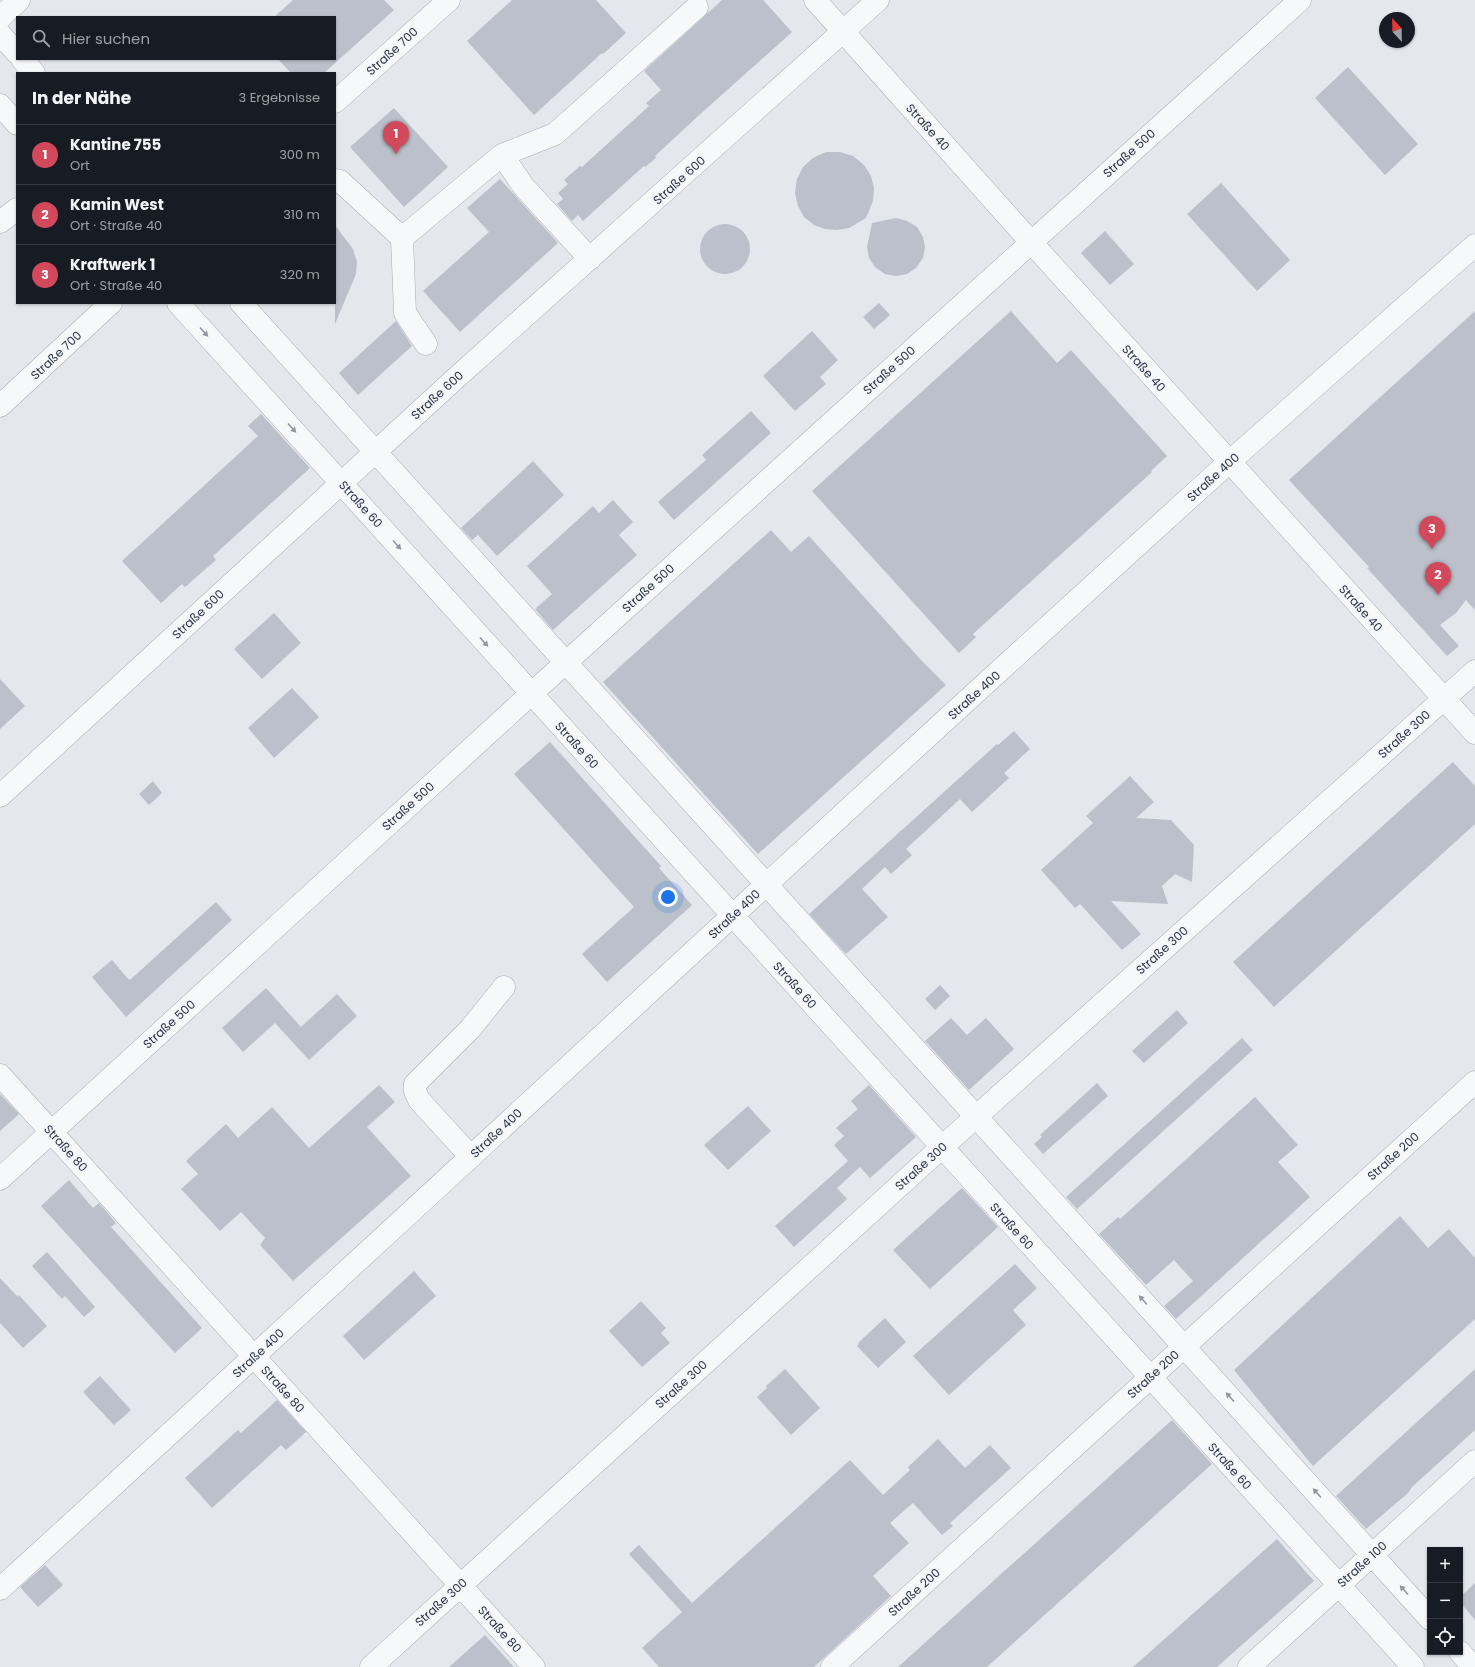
<!DOCTYPE html>
<html lang="de">
<meta charset="utf-8">
<style>
:root{--surface:#171b24;--page:#20242c;--text:#f1f3f6;--muted:#9ea1a6;--line:#363941;--accent:#d1495b}
body{margin:0;font-family:Poppins,sans-serif;background:var(--page);color:var(--text)}
.controls{position:absolute;right:12px;bottom:12px;display:grid;overflow:hidden;border-radius:0px;box-shadow:0 1px 3px #0004}
.controls button{width:36px;height:36px;display:grid;place-items:center;padding:0;border:0;border-bottom:1px solid var(--line);background:var(--surface);color:var(--text);font:20px sans-serif}
.compass{position:absolute;left:1379px;top:12px;width:36px;height:36px;border-radius:50%;background:var(--surface);box-shadow:0 1px 3px #0004;rotate:338deg}
.you{position:absolute;left:668px;top:897px;width:14px;height:14px;margin:-10px;border:3px solid #fff;border-radius:50%;background:#1a73e8;box-shadow:0 0 0 6px #1a73e833}
.badge{display:grid;place-items:center;width:26px;height:26px;border-radius:50%;background:var(--accent);color:#fff;font-size:13px;font-weight:700}
.pin{position:absolute;translate:-50% -33px;filter:drop-shadow(0 1px 2px #0008)}
.pin::after{content:'';position:absolute;top:21px;width:14px;height:12px;background:inherit;clip-path:polygon(0 0,100% 0,50% 100%)}
.list{margin:0;padding:0;list-style:none}
h2{display:flex;justify-content:space-between;align-items:center;height:52px;margin:0;padding:0 16px;font-size:17px}
h2 small{font-size:13px;font-weight:400;color:var(--muted)}
.list li{display:grid;grid-template-columns:26px 1fr auto;gap:12px;align-items:center;box-sizing:border-box;height:60px;padding:0 16px;border-top:1px solid var(--line)}
.list b{display:block;font-size:15px;white-space:nowrap}
.list p{margin:0;font-size:13px;white-space:nowrap;color:var(--muted)}
.list em{font-size:13px;font-style:normal;color:var(--muted)}
.icon{flex:none;width:22px;height:22px;fill:none;stroke:currentColor;stroke-width:2;stroke-linecap:round;stroke-linejoin:round}
.map{position:relative;flex:none;width:1475px;height:1667px;overflow:hidden}
.search{position:absolute;background:var(--surface);box-shadow:0 1px 3px #0004;left:16px;top:16px;width:320px;height:44px;display:flex;align-items:center;gap:10px;box-sizing:border-box;padding:0 14px;border-radius:0px;color:var(--muted);font-size:15px}
.panel{position:absolute;background:var(--surface);box-shadow:0 1px 3px #0004;left:16px;top:72px;width:320px;height:232px;border-radius:0px}
.map>svg:first-child{display:block}
.building{fill:#bbc0ca}
.lines{fill:none;stroke-linecap:round;stroke-linejoin:round}
.minor-casing{stroke:#a9aeb7;stroke-width:23}
.minor{stroke:#f7f8fa;stroke-width:22}
.oneway{fill:#9196a0}
.labels{text-anchor:middle;dominant-baseline:central;stroke-width:4;stroke-linejoin:round;paint-order:stroke}
.street-label{font-size:12px;fill:#2b3445;stroke:#f4f6f9}
</style>
<div class="map">
<svg width="1475" height="1667" viewBox="0 0 1475 1667">
<rect width="100%" height="100%" fill="#e4e7ec"/>
<path class="building" d="M293,0h91l10,10 -70,63h-33l-13,-14h57v-42h-61z
M512,0h84l30,33 -23,21 -1,-1 -68,62 -67,-74z
M722,0h41l29,32 -96,86 -41,38 1,2 -11,9 -1,-1 -61,55 -5,-6 -6,6 -15,-17 6,-5 -5,-6 10,-9 -4,-4 16,-14 2,1 67,-61 -3,-3 15,-13 -17,-19z
M1348,67l70,77 -33,31 -70,-77z
M394,108l54,59 -44,40 -54,-60z
M826,152h14l13,4 11,9 7,11 3,12 -1,13 -7,17 -17,10 -12,2 -12,-1 -11,-4 -10,-8 -6,-11 -3,-13 2,-14 6,-12 10,-9z
M500,179l58,64 -98,89 -37,-41 66,-59 -22,-24z
M1221,183l69,77 -33,31 -70,-77z
M896,218l11,3 10,6 6,10 2,10 -2,11 -7,10 -9,6 -11,2 -11,-2 -10,-7 -6,-9 -2,-11 5,-24z
M700 249a25 25 0 1 1 50 0a25 25 0 1 1-50 0Z
M335,225l18,24 4,13 -1,12 -21,50z
M1105,231l29,33 -24,21 -29,-32z
M879,303l11,12 -16,14 -11,-12z
M1011,311l46,52 14,-13 96,106 -16,15 1,1 -179,162 3,3 -17,16 -147,-162z
M1475,311v299l-9,-10 -10,13 -16,12 19,21 -12,10 -80,-88 2,-1 -80,-87z
M396,321l16,25 -54,49 -19,-22z
M812,331l26,29 -18,17 6,7 -31,27 -32,-35z
M751,411l20,22 -97,87 -16,-18 48,-42 -4,-5z
M261,414l49,54 -97,88 3,4 -31,27 -3,-3 -21,19 -39,-42 136,-125 -10,-10z
M533,461l31,34 -67,61 -19,-21 -6,5 -11,-12z
M613,500l20,22 -14,13 18,20 -84,75 -18,-21 17,-15 -25,-28 66,-60 6,7z
M771,530l20,22 18,-16 112,124 25,25 -188,169 -155,-172z
M274,613l27,30 -39,36 -28,-30z
M0,679l25,27 -25,23z
M292,688l27,29 -45,41 -26,-30z
M1014,731l16,18 -26,24 5,5 -37,34 -12,-13 -54,50 6,6 -21,19 -6,-7 -23,22 26,28 -42,37 -37,-40 188,-170 1,1z
M550,742l111,124 -2,2 33,37 -85,77 -25,-28 52,-47 -120,-133z
M1453,762l22,24v38l-201,183 -41,-45z
M1130,776l24,26 -18,16 35,2 23,25 -2,37 -17,-8 -13,12 6,18 -57,-3 30,33 -19,16 -42,-46 -5,4 -34,-38 52,-47 -7,-7z
M153,781l9,12 -13,12 -10,-11z
M216,902l16,18 -106,97 -34,-40 20,-17 17,20 2,-1z
M940,985l10,11 -15,14 -10,-11z
M266,988l35,39 36,-33 20,22 -48,44 -34,-37 -32,29 -21,-24z
M1177,1010l11,13 -44,40 -12,-12z
M951,1018l16,17 19,-17 28,31 -45,41 -44,-49z
M1242,1038l11,12 -176,159 -11,-12z
M1097,1083l11,13 -65,58 -9,-10 8,-7 -2,-2z
M379,1085l16,17 -28,25 44,49 -118,105 -33,-36 5,-7 -24,-26 -21,19 -39,-42 17,-15 -12,-13 40,-37 12,14 34,-31 37,41z
M869,1085l47,52 -46,41 -10,-11 -23,21 10,11 -53,48 -19,-21 73,-65 -14,-16 10,-9 -8,-8 22,-19 -7,-8z
M0,1094l19,20 -19,17z
M1255,1097l43,48 -20,17 32,35 -134,122 -12,-13 29,-25 -19,-21 -28,25 -47,-51 19,-17 2,2z
M748,1106l23,25 -43,39 -24,-25z
M69,1180l24,28 6,-5 17,20 -5,4 91,101 -27,25 -134,-147z
M962,1188l36,39 -68,62 -37,-39z
M1400,1216l28,32 21,-19 26,29v61l-162,147 -79,-96z
M47,1252l48,55 -11,10 -19,-21 -3,3 -30,-33z
M1015,1264l22,24 -24,22 13,15 -77,70 -36,-39z
M414,1271l22,25 -72,64 -21,-24z
M0,1278l18,19 1,-2 28,31 -24,22 -23,-25z
M641,1301l25,27 -5,5 9,10 -28,24 -33,-36z
M885,1318l21,24 -28,26 -21,-22 2,-2 -1,-1z
M785,1369l35,39 -29,27 -34,-38 10,-9 -1,-2z
M1475,1369v61l-63,57 -4,6 -42,36 -30,-33z
M100,1376l31,34 -17,15 -31,-33z
M277,1400l29,32 -20,18 -5,-5 -69,63 -27,-30 53,-48 3,3z
M1172,1420l40,44 -225,203h-89z
M938,1439l27,29 25,-23 21,23 -61,55 3,3 -11,9 -29,-32 -23,20 19,20 -36,33 18,20 -77,71h-155l-17,-19 40,-36 -53,-58 10,-9 53,58 158,-143 33,35 27,-25 -2,-3z
M1277,1539l37,42 -97,86h-84z
M45,1565l18,20 -25,22 -18,-20z
M1475,1583v37l-15,-18v-5z
M485,1635l29,32h-65z"/>
<g class="lines">
<defs>
<path id="minor" d="M815,0l216,242 444,491
M0,18l19,-18
M0,34l17,19
M22,59l12,14
M335,102l114,-102
M0,105l17,19
M502,155l53,-21 142,-127
M335,180l5,1 62,57 100,-83 22,32 66,72
M0,222l17,-13
M402,238l3,75 21,31
M178,303l1235,1364
M241,303l1189,1316
M0,406l111,-103
M0,796l456,-418 422,-378
M0,1075l534,592
M471,1157l-52,-57 -4,-9v-7l55,-55 34,-42
M0,1179l531,-485 769,-694
M0,1589c410,-374 815,-753 1227,-1125 82,-73 165,-146 248,-219
M1460,1652l13,15
M371,1667l571,-520 533,-476
M832,1667l643,-585
M1249,1667l226,-206"/>
</defs>
<use href="#minor" class="minor-casing"/>
<use href="#minor" class="minor"/>
</g>
<defs><path id="oneway-solid" d="M-6-.8H1V-3.2L6.5 0L1 3.2V.8H-6Z"/></defs>
<g class="oneway">
<use href="#oneway-solid" transform="translate(204 332) rotate(48)"/>
<use href="#oneway-solid" transform="translate(292 428) rotate(48)"/>
<use href="#oneway-solid" transform="translate(397 545) rotate(48)"/>
<use href="#oneway-solid" transform="translate(484 642) rotate(48)"/>
<use href="#oneway-solid" transform="translate(1143 1300) rotate(-132)"/>
<use href="#oneway-solid" transform="translate(1230 1397) rotate(-132)"/>
<use href="#oneway-solid" transform="translate(1317 1493) rotate(-132)"/>
<use href="#oneway-solid" transform="translate(1404 1590) rotate(-132)"/>
</g>
<g class="labels">
<g class="street-label">
<text transform="translate(392 51) rotate(-42)">Straße 700</text>
<text transform="translate(928 127) rotate(48)">Straße 40</text>
<text transform="translate(1129 153) rotate(-42)">Straße 500</text>
<text transform="translate(679 180) rotate(-42)">Straße 600</text>
<text transform="translate(56 355) rotate(-43)">Straße 700</text>
<text transform="translate(1144 368) rotate(48)">Straße 40</text>
<text transform="translate(889 370) rotate(-42)">Straße 500</text>
<text transform="translate(437 395) rotate(-42)">Straße 600</text>
<text transform="translate(1213 477) rotate(-42)">Straße 400</text>
<text transform="translate(361 504) rotate(48)">Straße 60</text>
<text transform="translate(648 588) rotate(-42)">Straße 500</text>
<text transform="translate(1361 608) rotate(48)">Straße 40</text>
<text transform="translate(198 614) rotate(-43)">Straße 600</text>
<text transform="translate(974 695) rotate(-42)">Straße 400</text>
<text transform="translate(1404 734) rotate(-42)">Straße 300</text>
<text transform="translate(577 745) rotate(48)">Straße 60</text>
<text transform="translate(408 806) rotate(-42)">Straße 500</text>
<text transform="translate(734 914) rotate(-43)">Straße 400</text>
<text transform="translate(1162 950) rotate(-42)">Straße 300</text>
<text transform="translate(795 985) rotate(48)">Straße 60</text>
<text transform="translate(169 1024) rotate(-42)">Straße 500</text>
<text transform="translate(496 1133) rotate(-43)">Straße 400</text>
<text transform="translate(66 1148) rotate(48)">Straße 80</text>
<text transform="translate(1393 1156) rotate(-42)">Straße 200</text>
<text transform="translate(921 1166) rotate(-42)">Straße 300</text>
<text transform="translate(1012 1226) rotate(48)">Straße 60</text>
<text transform="translate(258 1353) rotate(-43)">Straße 400</text>
<text transform="translate(1153 1374) rotate(-42)">Straße 200</text>
<text transform="translate(681 1384) rotate(-42)">Straße 300</text>
<text transform="translate(283 1389) rotate(48)">Straße 80</text>
<text transform="translate(1230 1466) rotate(48)">Straße 60</text>
<text transform="translate(1362 1564) rotate(-42)">Straße 100</text>
<text transform="translate(914 1592) rotate(-42)">Straße 200</text>
<text transform="translate(441 1602) rotate(-42)">Straße 300</text>
<text transform="translate(500 1629) rotate(48)">Straße 80</text>
</g>
</g>
</svg>
<div class="controls">
<button>+</button>
<button>−</button>
<button><svg class="icon" aria-label="locate" viewBox="0 0 24 24"><circle cx="12" cy="12" r="6"/><path d="M12 2v4M12 18v4M2 12h4M18 12h4"/></svg></button>
</div>
<svg class="compass" viewBox="-18 -18 36 36"><path d="M0-13l5 13h-10z" fill="#e53935"/><path d="M0 13l5-13h-10z" fill="#9ea1a6"/></svg>
<div class="you"></div>
<div class="pin badge" style="left:396px;top:154px">1</div>
<div class="pin badge" style="left:1438px;top:595px">2</div>
<div class="pin badge" style="left:1432px;top:549px">3</div>
<div class="search"><svg class="icon" aria-label="search" viewBox="0 0 24 24"><circle cx="10" cy="10" r="6"/><path d="M15 15l6 6"/></svg>Hier suchen</div>
<section class="panel">
<h2>In der Nähe<small>3 Ergebnisse</small></h2>
<ul class="list">
<li><span class="badge">1</span><div><b>Kantine 755</b><p>Ort</p></div><em>300 m</em></li>
<li><span class="badge">2</span><div><b>Kamin West</b><p>Ort · Straße 40</p></div><em>310 m</em></li>
<li><span class="badge">3</span><div><b>Kraftwerk 1</b><p>Ort · Straße 40</p></div><em>320 m</em></li>
</ul>
</section>
</div>
